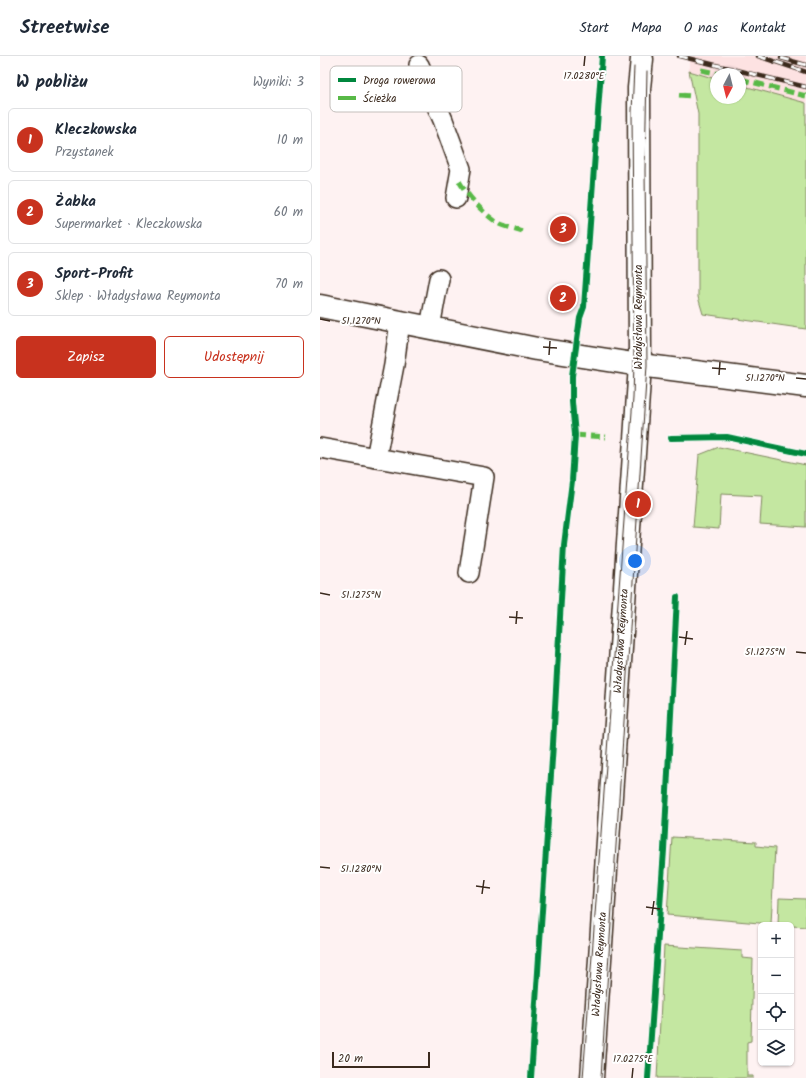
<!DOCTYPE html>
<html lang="pl">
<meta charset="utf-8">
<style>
:root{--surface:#fff;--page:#f2f2f3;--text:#1f2937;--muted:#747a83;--line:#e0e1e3;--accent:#c8321e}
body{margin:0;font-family:Kalam,sans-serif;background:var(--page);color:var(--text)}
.controls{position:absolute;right:12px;bottom:12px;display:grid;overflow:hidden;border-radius:6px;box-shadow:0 1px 3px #0004}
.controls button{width:36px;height:36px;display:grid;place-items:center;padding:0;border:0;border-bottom:1px solid var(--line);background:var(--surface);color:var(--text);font:20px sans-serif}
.compass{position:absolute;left:390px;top:12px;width:36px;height:36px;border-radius:50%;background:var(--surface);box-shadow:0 1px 3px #0004;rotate:187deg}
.scale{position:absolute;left:12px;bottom:10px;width:98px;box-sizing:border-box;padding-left:4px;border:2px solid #3b2a1e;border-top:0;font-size:11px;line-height:14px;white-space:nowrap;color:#3b2a1e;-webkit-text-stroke:3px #fff;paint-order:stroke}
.you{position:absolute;left:315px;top:505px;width:14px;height:14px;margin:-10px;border:3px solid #fff;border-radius:50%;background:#1a73e8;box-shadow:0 0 0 6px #1a73e833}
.badge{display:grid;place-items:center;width:26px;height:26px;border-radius:50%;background:var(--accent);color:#fff;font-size:13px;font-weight:700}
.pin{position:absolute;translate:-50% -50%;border:2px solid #fff;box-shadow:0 1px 4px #0006}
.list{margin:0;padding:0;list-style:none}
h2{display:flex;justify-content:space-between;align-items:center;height:52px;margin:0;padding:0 16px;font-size:17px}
h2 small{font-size:13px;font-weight:400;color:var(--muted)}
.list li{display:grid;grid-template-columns:26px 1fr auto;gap:12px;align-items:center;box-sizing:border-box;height:64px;margin:0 8px 8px;padding:0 8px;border:1px solid var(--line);border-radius:6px}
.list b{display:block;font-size:15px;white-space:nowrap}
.list p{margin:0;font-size:13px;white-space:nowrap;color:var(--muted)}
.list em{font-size:13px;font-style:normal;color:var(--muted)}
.actions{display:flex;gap:8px;padding:12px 16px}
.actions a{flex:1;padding:9px 0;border:1px solid var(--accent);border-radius:6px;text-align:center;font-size:14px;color:var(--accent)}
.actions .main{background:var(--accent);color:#fff}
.icon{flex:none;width:22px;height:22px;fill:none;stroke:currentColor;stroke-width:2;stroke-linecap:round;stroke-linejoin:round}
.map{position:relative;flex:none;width:486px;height:1022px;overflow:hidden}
header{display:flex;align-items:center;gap:24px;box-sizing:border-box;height:56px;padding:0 20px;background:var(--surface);border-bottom:1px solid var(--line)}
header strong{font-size:19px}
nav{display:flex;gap:22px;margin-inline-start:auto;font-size:14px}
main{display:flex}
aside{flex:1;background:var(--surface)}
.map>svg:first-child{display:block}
.built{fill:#fde2e2}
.green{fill:#c4e7a1;stroke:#808860}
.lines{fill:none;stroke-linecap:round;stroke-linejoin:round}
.lane-casing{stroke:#3b2a1e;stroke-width:22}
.street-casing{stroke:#3b2a1e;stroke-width:25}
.secondary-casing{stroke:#3b2a1e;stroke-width:25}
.lane{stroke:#fff;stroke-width:19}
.street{stroke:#fff;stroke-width:22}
.secondary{stroke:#fff;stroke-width:22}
.tram{stroke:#3b2a1e;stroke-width:1}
.rail-casing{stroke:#3b2a1e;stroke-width:4.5}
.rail{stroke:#fff;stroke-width:3;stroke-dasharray:9;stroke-linecap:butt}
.quiet{stroke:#58b947;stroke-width:5;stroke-dasharray:10 5;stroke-linecap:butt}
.cycleway-casing{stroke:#fff;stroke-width:8}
.cycleway{stroke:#00873e;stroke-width:6}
.ticks{fill:none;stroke:#3b2a1e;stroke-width:1.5}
.labels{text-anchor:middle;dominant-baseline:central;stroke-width:4;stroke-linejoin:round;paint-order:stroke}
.street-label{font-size:11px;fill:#3b2a1e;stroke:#fff}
.key{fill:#fff;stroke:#c4bfbc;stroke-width:1}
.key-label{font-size:11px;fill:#3b2a1e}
.ticks-label{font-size:10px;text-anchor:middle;fill:#3b2a1e;stroke:#fff;stroke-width:4;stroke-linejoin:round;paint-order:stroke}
</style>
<header>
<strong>Streetwise</strong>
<nav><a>Start</a><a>Mapa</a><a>O nas</a><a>Kontakt</a></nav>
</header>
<main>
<aside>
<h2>W pobliżu<small>Wyniki: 3</small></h2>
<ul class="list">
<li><span class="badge">1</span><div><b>Kleczkowska</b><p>Przystanek</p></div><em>10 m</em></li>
<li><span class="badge">2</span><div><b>Żabka</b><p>Supermarket · Kleczkowska</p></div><em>60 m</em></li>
<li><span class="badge">3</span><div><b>Sport-Profit</b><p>Sklep · Władysława Reymonta</p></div><em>70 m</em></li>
</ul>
<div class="actions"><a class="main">Zapisz</a><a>Udostępnij</a></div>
</aside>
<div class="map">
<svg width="486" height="1022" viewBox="0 0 486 1022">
<rect width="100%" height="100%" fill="#fef2f2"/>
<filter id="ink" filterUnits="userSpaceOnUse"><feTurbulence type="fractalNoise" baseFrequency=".025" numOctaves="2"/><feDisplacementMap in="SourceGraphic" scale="8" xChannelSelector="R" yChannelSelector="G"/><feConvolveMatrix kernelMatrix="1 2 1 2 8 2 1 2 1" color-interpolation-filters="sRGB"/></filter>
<g filter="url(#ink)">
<path class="built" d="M370,0h116v47l-66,-18v-11h-24v5l-27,-8z"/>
<path class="green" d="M369,15l27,8v19h24v-13l66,18v226l-103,-15 -5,-17v-183z
M399,391l87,18v62l-46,-3 2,-28 -41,-2 -2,35 -26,-2 6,-72z
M352,781l84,5v4l19,2 -4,76 -104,-9z
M459,842l27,1v28l-28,-2z
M344,890l78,5v7l11,1 -2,82 -4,1v34h6v2h-96z"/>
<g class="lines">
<defs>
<path id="lane" d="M99,9l24,55 18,49 -5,29
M110,271l9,-48
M0,392l164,29 -15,96
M56,402l18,-93 6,-43"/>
<path id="street" d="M0,250l217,43 103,16 166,21"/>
<g id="secondary">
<path id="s1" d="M272,1022l48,-713 -1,-277 3,-29"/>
</g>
</defs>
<use href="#lane" class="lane-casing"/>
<use href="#street" class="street-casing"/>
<use href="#secondary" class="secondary-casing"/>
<use href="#lane" class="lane"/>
<use href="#street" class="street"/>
<use href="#secondary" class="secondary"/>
<path class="tram" d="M263,1022l50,-680 1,-36 -2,-250 2,-45
M281,1022l46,-713 -2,-195 2,-99"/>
<defs>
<path id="rail" d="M359,0l127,31
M438,0l48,16
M461,2l25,7"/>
</defs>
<use href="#rail" class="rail-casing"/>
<use href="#rail" class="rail"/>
<path class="quiet" d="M381,14l19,4
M420,23l66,17
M359,39l14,1
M139,125c9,15 22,30 36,40 7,5 18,7 27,10
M255,379l31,2"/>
<defs>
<path id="cycleway" d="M351,382l56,-1 79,17
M211,1022l22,-334 11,-199 8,-64 3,-46 -3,-33v-26l8,-58 4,-11 18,-251
M328,1022l16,-228 13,-253"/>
</defs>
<use href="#cycleway" class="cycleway-casing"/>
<use href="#cycleway" class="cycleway"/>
</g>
</g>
<path class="ticks" d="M264,10l1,-10M0,263l10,2M223,291l14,1M229,299l1,-14M392,312l14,1M399,319l1,-13M476,322l10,1M0,537l10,2M189,561l14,1M196,568l1,-13M359,581l14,2M365,589l2,-14M476,596l10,1M0,811l10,1M156,830l14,2M162,838l2,-14M326,851l14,2M332,859l2,-14M312,1022l1,-10"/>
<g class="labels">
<g class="street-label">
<text transform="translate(319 261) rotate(-90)">Władysława Reymonta</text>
<text stroke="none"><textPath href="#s1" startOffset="438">Władysława Reymonta</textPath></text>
<text stroke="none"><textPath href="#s1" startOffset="114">Władysława Reymonta</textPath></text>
</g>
</g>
<rect x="10" y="10" width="132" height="46" rx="6" class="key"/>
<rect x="18" y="22" width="18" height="4" fill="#00873e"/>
<rect x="18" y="40" width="18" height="4" fill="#58b947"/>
<g class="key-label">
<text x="43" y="28">Droga rowerowa</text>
<text x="43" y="46">Ścieżka</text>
</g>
<g class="ticks-label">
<text x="264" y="23">17.0280°E</text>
<text x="41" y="268">51.1270°N</text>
<text x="445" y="325">51.1270°N</text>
<text x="41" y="542">51.1275°N</text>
<text x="445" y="599">51.1275°N</text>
<text x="41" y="816">51.1280°N</text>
<text x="313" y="1006">17.0275°E</text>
</g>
</svg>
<div class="controls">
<button>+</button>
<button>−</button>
<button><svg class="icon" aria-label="locate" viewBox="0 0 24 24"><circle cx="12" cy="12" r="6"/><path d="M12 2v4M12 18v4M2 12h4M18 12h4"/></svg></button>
<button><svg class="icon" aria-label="layers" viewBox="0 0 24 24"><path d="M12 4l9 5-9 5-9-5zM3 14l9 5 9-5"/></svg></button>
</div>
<svg class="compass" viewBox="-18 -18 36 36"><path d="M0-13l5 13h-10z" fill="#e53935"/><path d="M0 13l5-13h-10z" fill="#747a83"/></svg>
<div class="scale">20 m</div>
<div class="you"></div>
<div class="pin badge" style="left:318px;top:448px">1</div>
<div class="pin badge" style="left:243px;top:242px">2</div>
<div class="pin badge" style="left:243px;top:173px">3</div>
</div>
</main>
